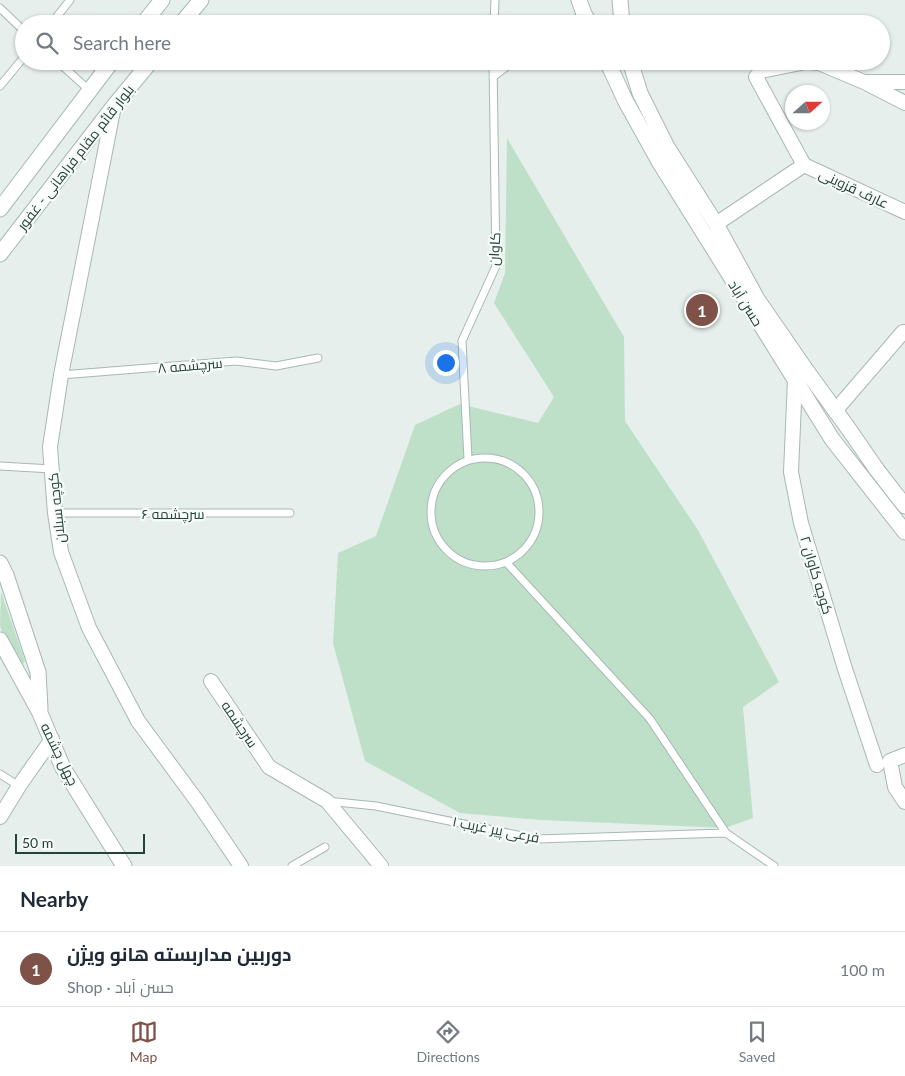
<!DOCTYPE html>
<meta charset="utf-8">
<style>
:root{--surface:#fff;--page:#f2f2f3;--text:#1f2937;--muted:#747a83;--line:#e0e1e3;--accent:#7f5249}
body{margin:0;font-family:Lato,Cairo,sans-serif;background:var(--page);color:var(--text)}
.compass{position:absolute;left:785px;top:85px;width:45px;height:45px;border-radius:50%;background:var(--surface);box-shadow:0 1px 4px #0004;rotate:69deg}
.scale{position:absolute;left:15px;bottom:12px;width:130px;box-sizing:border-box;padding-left:5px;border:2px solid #24423a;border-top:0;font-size:14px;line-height:18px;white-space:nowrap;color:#24423a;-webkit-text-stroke:4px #f7fbf9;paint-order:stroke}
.you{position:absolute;left:445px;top:362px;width:18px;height:18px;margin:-12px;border:4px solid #fff;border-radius:50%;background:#1a73e8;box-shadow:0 0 0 8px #1a73e833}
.badge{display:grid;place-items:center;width:32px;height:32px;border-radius:50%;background:var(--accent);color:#fff;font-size:16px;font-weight:700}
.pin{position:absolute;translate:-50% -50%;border:2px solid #fff;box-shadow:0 1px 5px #0006}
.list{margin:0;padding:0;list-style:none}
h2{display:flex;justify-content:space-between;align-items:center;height:65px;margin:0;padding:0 20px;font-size:21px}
h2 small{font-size:16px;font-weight:400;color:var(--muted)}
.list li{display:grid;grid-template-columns:32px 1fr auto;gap:15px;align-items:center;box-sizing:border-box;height:75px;padding:0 20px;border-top:1px solid var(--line)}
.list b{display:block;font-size:19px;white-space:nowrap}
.list p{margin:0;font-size:16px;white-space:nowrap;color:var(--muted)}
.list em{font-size:16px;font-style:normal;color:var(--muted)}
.icon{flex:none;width:28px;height:28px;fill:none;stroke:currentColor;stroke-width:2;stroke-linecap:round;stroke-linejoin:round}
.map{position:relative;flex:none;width:905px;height:866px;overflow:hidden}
.search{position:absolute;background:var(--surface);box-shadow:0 1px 4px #0004;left:15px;right:15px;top:15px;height:55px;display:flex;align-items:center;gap:12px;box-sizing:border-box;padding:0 18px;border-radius:28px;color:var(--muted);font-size:19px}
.sheet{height:140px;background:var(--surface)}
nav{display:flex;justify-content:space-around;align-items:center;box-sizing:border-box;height:70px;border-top:1px solid var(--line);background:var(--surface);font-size:14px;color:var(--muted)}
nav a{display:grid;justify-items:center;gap:2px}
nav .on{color:var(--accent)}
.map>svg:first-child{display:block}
.green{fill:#bfe0c8}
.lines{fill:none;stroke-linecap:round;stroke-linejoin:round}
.service-casing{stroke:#a8b8b2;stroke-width:9}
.minor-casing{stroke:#a8b8b2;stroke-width:16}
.tertiary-casing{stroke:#a8b8b2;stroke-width:17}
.secondary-casing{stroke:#a4bbb3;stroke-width:17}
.service{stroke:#fff;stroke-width:7}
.minor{stroke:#fff;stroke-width:14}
.tertiary{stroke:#fff;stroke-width:15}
.secondary{stroke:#fff;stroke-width:15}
.labels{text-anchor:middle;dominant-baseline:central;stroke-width:4.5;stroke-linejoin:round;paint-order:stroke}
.street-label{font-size:14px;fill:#24423a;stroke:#f7fbf9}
</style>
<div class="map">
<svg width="905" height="866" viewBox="0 0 905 866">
<rect width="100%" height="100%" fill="#e6efeb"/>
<path class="green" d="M507,138l117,199 1,84 73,109 81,152 -36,25 10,111 -28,10 -184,-8 -81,-7 -95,-52 -32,-118 5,-90 38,-17 39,-111 45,-21 78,19 16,-26 -60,-94 11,-30z
M1,592l24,69 -7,10 -18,-45z"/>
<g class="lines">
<defs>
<path id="service" d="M0,8l24,23
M51,24l19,-24
M494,24l1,-24
M568,24l16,-10
M57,61l32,29
M493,77l21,-16
M0,86l24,-29
M61,375l175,-14 40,5 42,-8
M431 512a54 54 0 1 1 108 0a54 54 0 1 1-108 0Z
M468,459l-6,-118 34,-75 -3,-205
M0,466l52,3
M55,513h235
M506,562l144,157 76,114 48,33
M0,774l19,12
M327,801l49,5 161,33 189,-6
M292,866l33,-19"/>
<path id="minor" d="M905,82h-41l-45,-19 -13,-1 -45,9 -5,6 48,88 101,47
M868,84l37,19
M114,106l-53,269 -11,72 5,66 6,39 28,76 49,93 59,80 44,65
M716,224l88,-59
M795,379l-4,93 10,51 44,146 32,96
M835,411l68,-79h2
M211,681l58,86 58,34 54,65
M905,755l-15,6 5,26 10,15
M0,817l19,-31 33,-47"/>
<path id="tertiary" d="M579,0l5,14 6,10
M620,0l2,24
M607,61l18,39 35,63 172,276 73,93
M630,61l10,32 27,54 49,77 41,75 49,71 42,58 29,42 28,36
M0,563l6,12 32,97 2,37
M0,640l40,73 23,55 61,98"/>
<path id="secondary" d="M143,24l19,-24
M181,24l20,-24
M0,209l112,-148
M0,254l114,-148 37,-45"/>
</defs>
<use href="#service" class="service-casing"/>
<use href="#minor" class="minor-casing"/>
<use href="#tertiary" class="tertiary-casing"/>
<use href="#secondary" class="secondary-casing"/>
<use href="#service" class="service"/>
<use href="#minor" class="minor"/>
<use href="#tertiary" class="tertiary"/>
<use href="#secondary" class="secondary"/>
</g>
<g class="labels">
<g class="street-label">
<text transform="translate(75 157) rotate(-52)">بلوار قائم مقام فراهانی - غفور</text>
<text transform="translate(854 188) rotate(25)">عارف قزوینی</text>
<text transform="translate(494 249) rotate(-87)">کاوان</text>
<text transform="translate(746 303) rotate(58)">حسن آباد</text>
<text transform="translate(190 365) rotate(-5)">سرچشمه ۸</text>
<text transform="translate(56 508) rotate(-96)">کوچه سبلان</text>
<text x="173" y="513">سرچشمه ۶</text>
<text transform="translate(817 575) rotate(73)">کوچه کاوان ۲</text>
<text transform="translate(240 724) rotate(56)">سرچشمه</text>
<text transform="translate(60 754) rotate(64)">چهل چشمه</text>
<text transform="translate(496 829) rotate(11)">فرعی پیر غریب ۱</text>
</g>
</g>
</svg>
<svg class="compass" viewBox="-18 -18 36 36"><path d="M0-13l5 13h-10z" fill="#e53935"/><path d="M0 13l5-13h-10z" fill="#747a83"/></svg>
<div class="scale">50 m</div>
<div class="you"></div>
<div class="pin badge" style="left:702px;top:310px">1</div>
<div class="search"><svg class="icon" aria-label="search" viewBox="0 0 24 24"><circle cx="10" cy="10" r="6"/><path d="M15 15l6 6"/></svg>Search here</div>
</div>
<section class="sheet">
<h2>Nearby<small></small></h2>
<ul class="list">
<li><span class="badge">1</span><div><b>دوربین مداربسته هانو ویژن</b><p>Shop · حسن آباد</p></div><em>100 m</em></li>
</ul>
</section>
<nav>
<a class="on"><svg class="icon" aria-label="map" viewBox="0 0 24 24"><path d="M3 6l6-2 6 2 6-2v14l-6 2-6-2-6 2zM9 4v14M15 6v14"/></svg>Map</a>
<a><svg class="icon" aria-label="directions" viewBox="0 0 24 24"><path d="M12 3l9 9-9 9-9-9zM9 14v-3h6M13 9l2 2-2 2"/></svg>Directions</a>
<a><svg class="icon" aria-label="saved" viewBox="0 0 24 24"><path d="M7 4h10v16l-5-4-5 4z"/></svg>Saved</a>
</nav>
